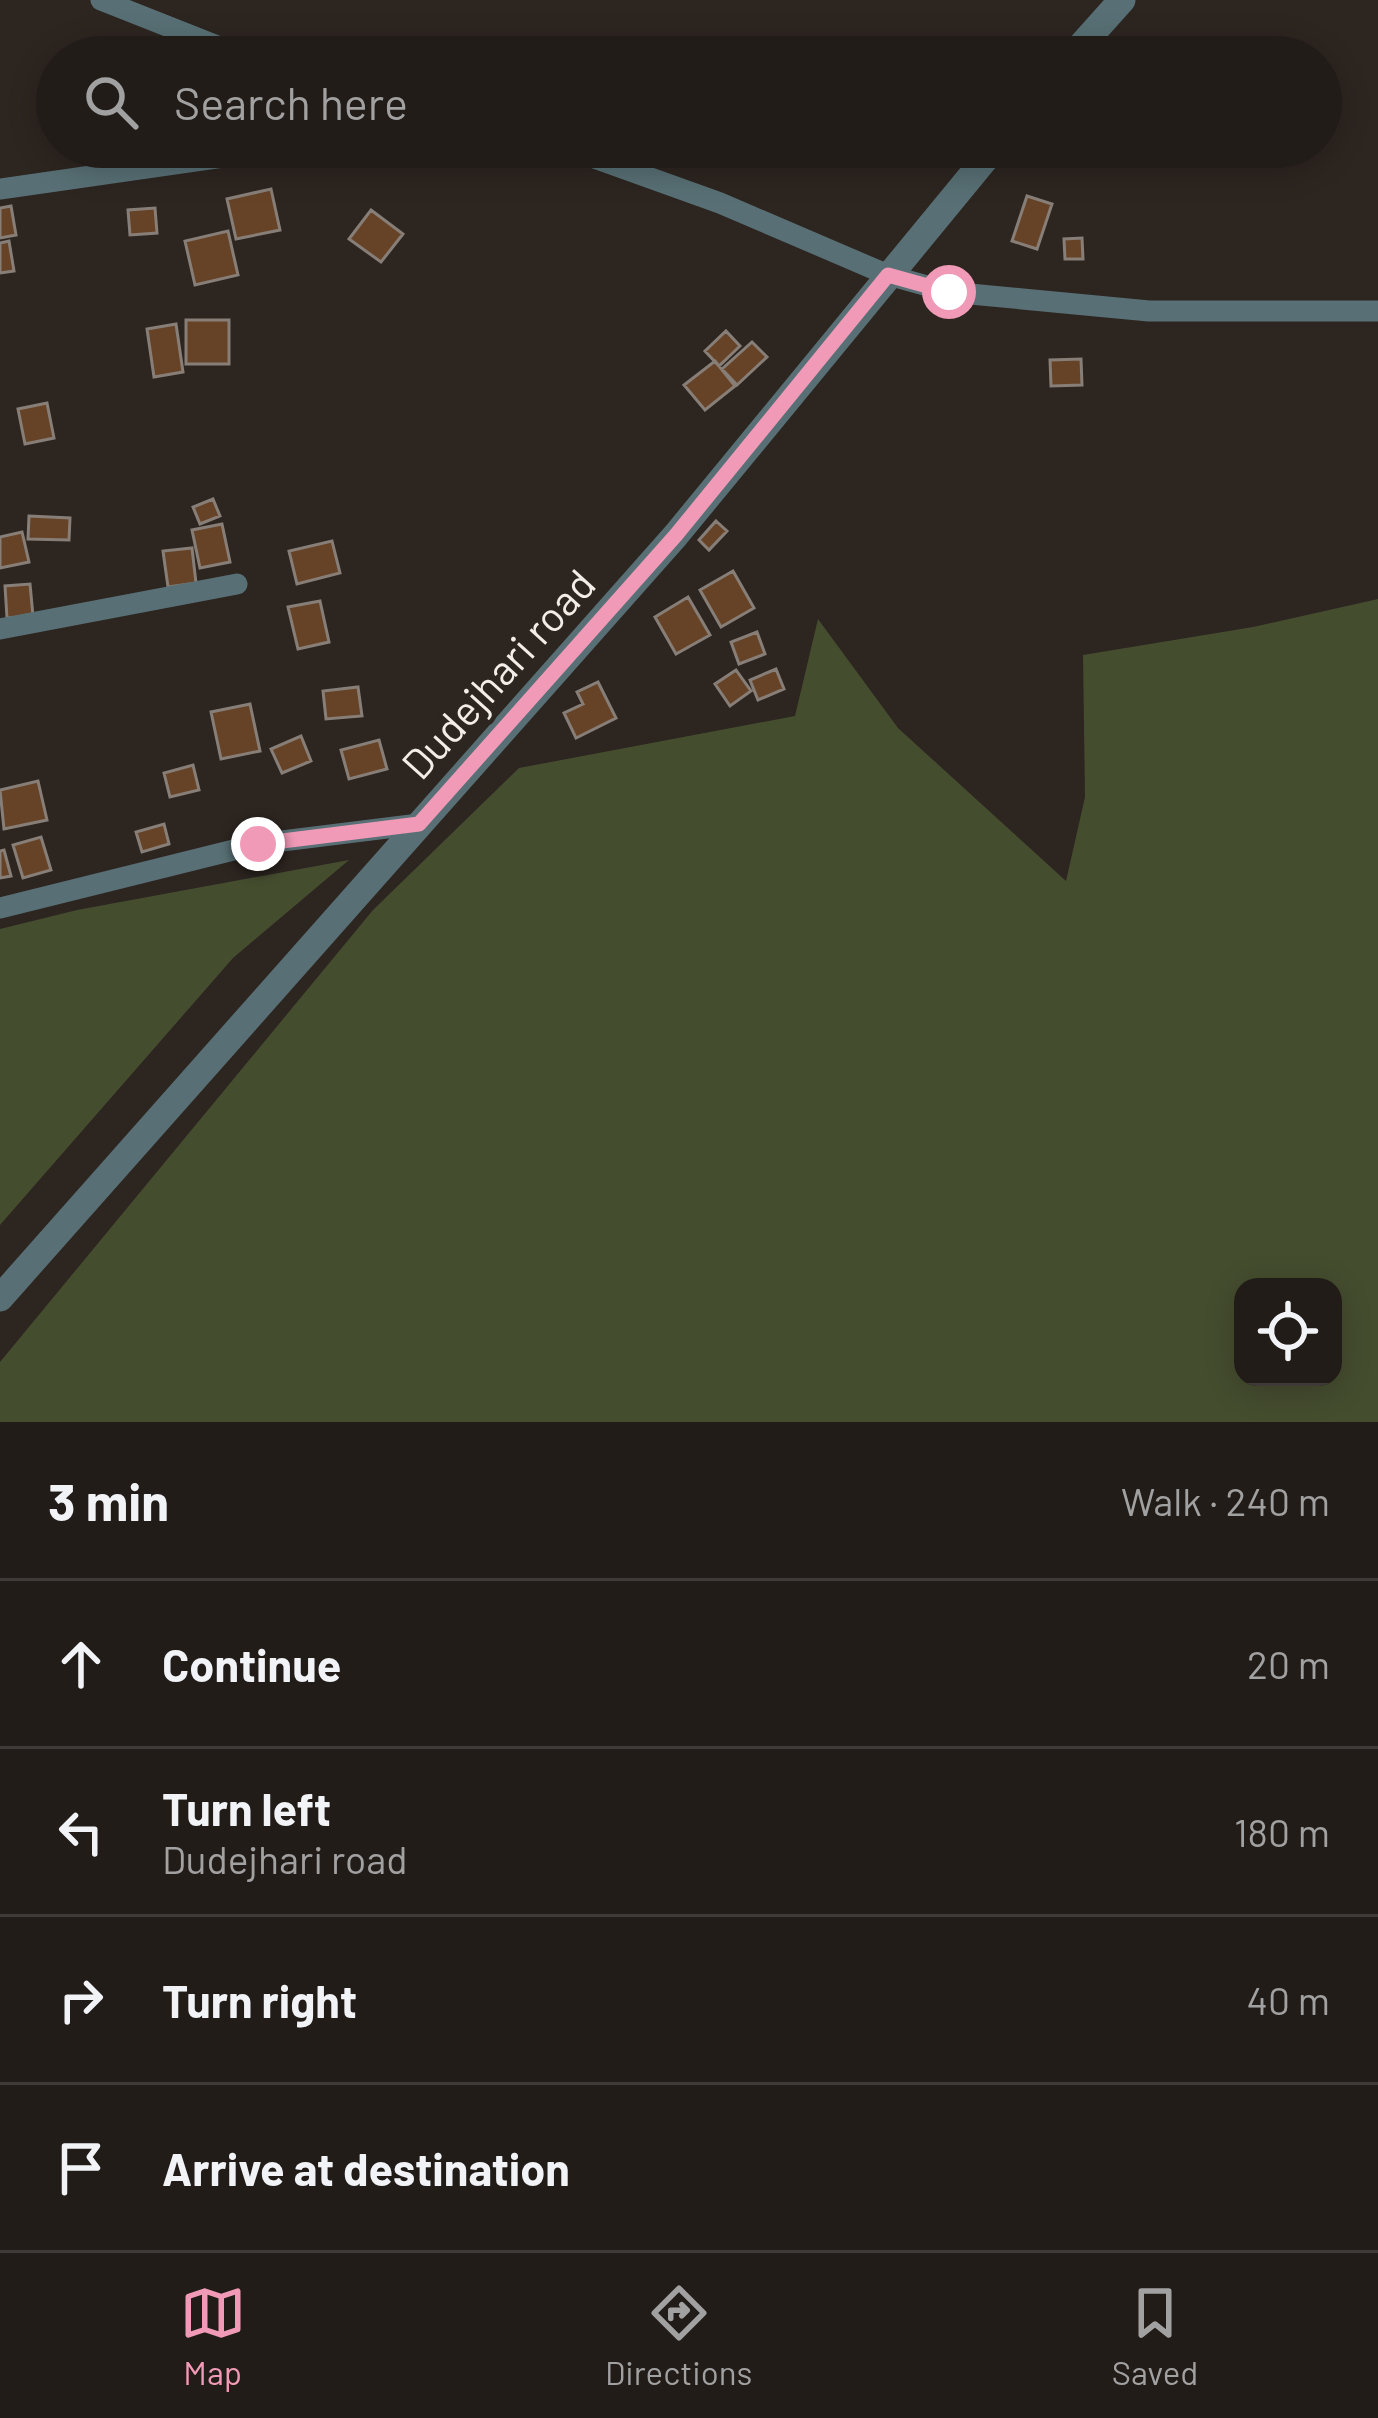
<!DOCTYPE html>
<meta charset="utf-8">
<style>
:root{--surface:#221c18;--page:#2e2925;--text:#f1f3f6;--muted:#a2a1a2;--line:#3f3a37;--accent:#f09ab7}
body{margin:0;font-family:Barlow,sans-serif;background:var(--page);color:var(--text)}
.controls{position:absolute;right:36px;bottom:36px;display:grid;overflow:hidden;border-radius:24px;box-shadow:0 6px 30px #0003}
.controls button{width:108px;height:108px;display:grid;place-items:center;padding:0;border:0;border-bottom:3px solid var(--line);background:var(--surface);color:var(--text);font:60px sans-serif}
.stop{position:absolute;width:36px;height:36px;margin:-27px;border:9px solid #f09ab7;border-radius:50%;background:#fff}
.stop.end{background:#f09ab7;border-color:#fff;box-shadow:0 3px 12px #0008}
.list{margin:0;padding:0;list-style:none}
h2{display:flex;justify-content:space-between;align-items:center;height:156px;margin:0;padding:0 48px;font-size:51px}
h2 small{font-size:39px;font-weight:400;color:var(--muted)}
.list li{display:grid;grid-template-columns:78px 1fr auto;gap:36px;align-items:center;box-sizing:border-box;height:168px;padding:0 48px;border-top:3px solid var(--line)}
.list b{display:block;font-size:45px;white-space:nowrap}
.list p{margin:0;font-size:39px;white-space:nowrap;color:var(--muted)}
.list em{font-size:39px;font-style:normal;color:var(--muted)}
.icon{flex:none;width:66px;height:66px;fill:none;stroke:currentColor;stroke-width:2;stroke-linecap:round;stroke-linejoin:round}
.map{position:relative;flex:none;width:1378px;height:1422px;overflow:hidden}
.search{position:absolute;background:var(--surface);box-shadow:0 6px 30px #0003;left:36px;right:36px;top:36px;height:132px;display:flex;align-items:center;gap:30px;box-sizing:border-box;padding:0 42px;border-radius:66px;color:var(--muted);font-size:45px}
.sheet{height:828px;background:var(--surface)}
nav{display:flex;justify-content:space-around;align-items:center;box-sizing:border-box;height:168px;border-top:3px solid var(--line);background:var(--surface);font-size:33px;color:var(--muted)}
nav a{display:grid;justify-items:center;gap:6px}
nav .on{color:var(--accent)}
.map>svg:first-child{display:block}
.green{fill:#454d2f;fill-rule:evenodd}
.building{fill:#664327;stroke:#877e77;stroke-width:3}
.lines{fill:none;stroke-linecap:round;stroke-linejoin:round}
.minor{stroke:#587075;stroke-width:21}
.tertiary{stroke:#587075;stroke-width:27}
.route{stroke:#f09ab7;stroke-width:15}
.labels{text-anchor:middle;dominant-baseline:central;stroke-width:9;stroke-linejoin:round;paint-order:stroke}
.street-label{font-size:42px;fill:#f2ede9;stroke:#2d2520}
</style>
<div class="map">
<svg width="1378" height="1422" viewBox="0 0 1378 1422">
<rect width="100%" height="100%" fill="#2d2520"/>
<path class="green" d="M1378,599v823h-1378v-60l373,-452 146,-142 276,-52 23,-97 80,109 168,153 19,-84 -2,-142 170,-28zM1243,1287h90v90h-90z
M349,860l-116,98 -233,267v-296l77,-19z"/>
<path class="building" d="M271,189l9,41 -44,9 -9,-40z
M1027,196l25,8 -15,45 -25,-8z
M11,206l5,29 -16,3v-30z
M155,208l2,25 -27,2 -2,-25z
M371,210l32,24 -22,28 -32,-23z
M228,231l10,44 -43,10 -10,-44z
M1082,238l1,21h-18l-1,-20z
M9,241l5,30 -14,2v-30z
M186,320h43v44h-43z
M176,324l7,48 -29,5 -7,-48z
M726,331l14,15 -21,20 -14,-15z
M752,342l15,15 -30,28 -15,-16z
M1081,359l1,26 -31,1 -1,-26z
M715,361l20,25 -30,24 -21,-25z
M47,403l7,35 -29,6 -7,-35z
M213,499l7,17 -20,8 -7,-17z
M29,516l41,2 -1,22 -41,-1z
M716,521l11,10 -18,19 -10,-10z
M222,524l8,38 -30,6 -8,-38z
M22,532l7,30 -29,6v-31z
M332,541l8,32 -43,11 -8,-33z
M192,548l4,35 -28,4 -5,-36z
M733,571l21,37 -33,19 -21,-37z
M30,584l3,32 -26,2 -2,-32z
M688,597l22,38 -34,19 -21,-37z
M320,601l9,41 -31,7 -10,-42z
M757,632l8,22 -26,10 -8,-22z
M776,669l8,20 -26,11 -8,-20z
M736,670l15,21 -21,15 -15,-22z
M598,682l18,36 -40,20 -12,-25 19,-9 -6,-12z
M358,687l4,29 -36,3 -3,-28z
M250,704l10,47 -39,8 -10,-47z
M301,736l10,25 -29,12 -11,-24z
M379,740l8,29 -38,10 -8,-29z
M193,765l6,25 -29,7 -6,-24z
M38,781l9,39 -43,9 -4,-39z
M164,824l5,20 -27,8 -6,-20z
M41,837l10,33 -28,8 -10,-33z
M4,850l7,26 -11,2v-27z"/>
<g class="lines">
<path class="minor" d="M101,0l134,53 2,4
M235,53l26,4
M564,147l156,56 168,72 61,17 200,19h229
M0,189l237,-34 2,-8
M0,629l237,-45
M0,908l258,-64 161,-20"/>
<path class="tertiary" d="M1071,57l51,-57
M0,1298l676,-763 319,-388"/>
</g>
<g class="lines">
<path class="route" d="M258,844l161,-20 257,-289 212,-260 61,17"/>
</g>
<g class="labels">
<g class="street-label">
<text transform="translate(497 673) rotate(-48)">Dudejhari road</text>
</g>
</g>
</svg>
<div class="controls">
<button><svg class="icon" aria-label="locate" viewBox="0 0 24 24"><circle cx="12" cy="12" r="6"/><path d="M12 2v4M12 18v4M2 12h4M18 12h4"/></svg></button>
</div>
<div class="stop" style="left:949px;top:292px"></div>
<div class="stop end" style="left:258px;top:844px"></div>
<div class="search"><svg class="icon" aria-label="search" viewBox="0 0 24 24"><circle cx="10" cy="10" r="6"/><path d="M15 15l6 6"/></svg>Search here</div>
</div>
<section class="sheet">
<h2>3 min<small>Walk · 240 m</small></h2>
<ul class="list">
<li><svg class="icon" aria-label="ahead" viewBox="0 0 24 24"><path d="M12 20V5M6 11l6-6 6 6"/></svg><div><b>Continue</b></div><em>20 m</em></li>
<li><svg class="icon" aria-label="left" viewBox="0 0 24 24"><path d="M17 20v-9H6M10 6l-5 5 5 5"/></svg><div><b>Turn left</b><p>Dudejhari road</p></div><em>180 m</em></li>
<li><svg class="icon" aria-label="right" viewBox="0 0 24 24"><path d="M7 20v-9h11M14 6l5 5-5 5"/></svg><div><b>Turn right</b></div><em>40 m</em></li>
<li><svg class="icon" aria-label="arrive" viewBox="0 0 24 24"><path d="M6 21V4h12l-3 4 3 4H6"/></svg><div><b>Arrive at destination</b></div></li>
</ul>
</section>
<nav>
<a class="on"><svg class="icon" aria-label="map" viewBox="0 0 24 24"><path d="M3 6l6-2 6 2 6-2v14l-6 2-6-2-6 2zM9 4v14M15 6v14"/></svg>Map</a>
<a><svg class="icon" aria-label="directions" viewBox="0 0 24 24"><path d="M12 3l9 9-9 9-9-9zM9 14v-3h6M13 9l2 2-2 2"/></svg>Directions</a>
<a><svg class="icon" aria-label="saved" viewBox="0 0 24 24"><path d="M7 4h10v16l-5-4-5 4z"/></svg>Saved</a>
</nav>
